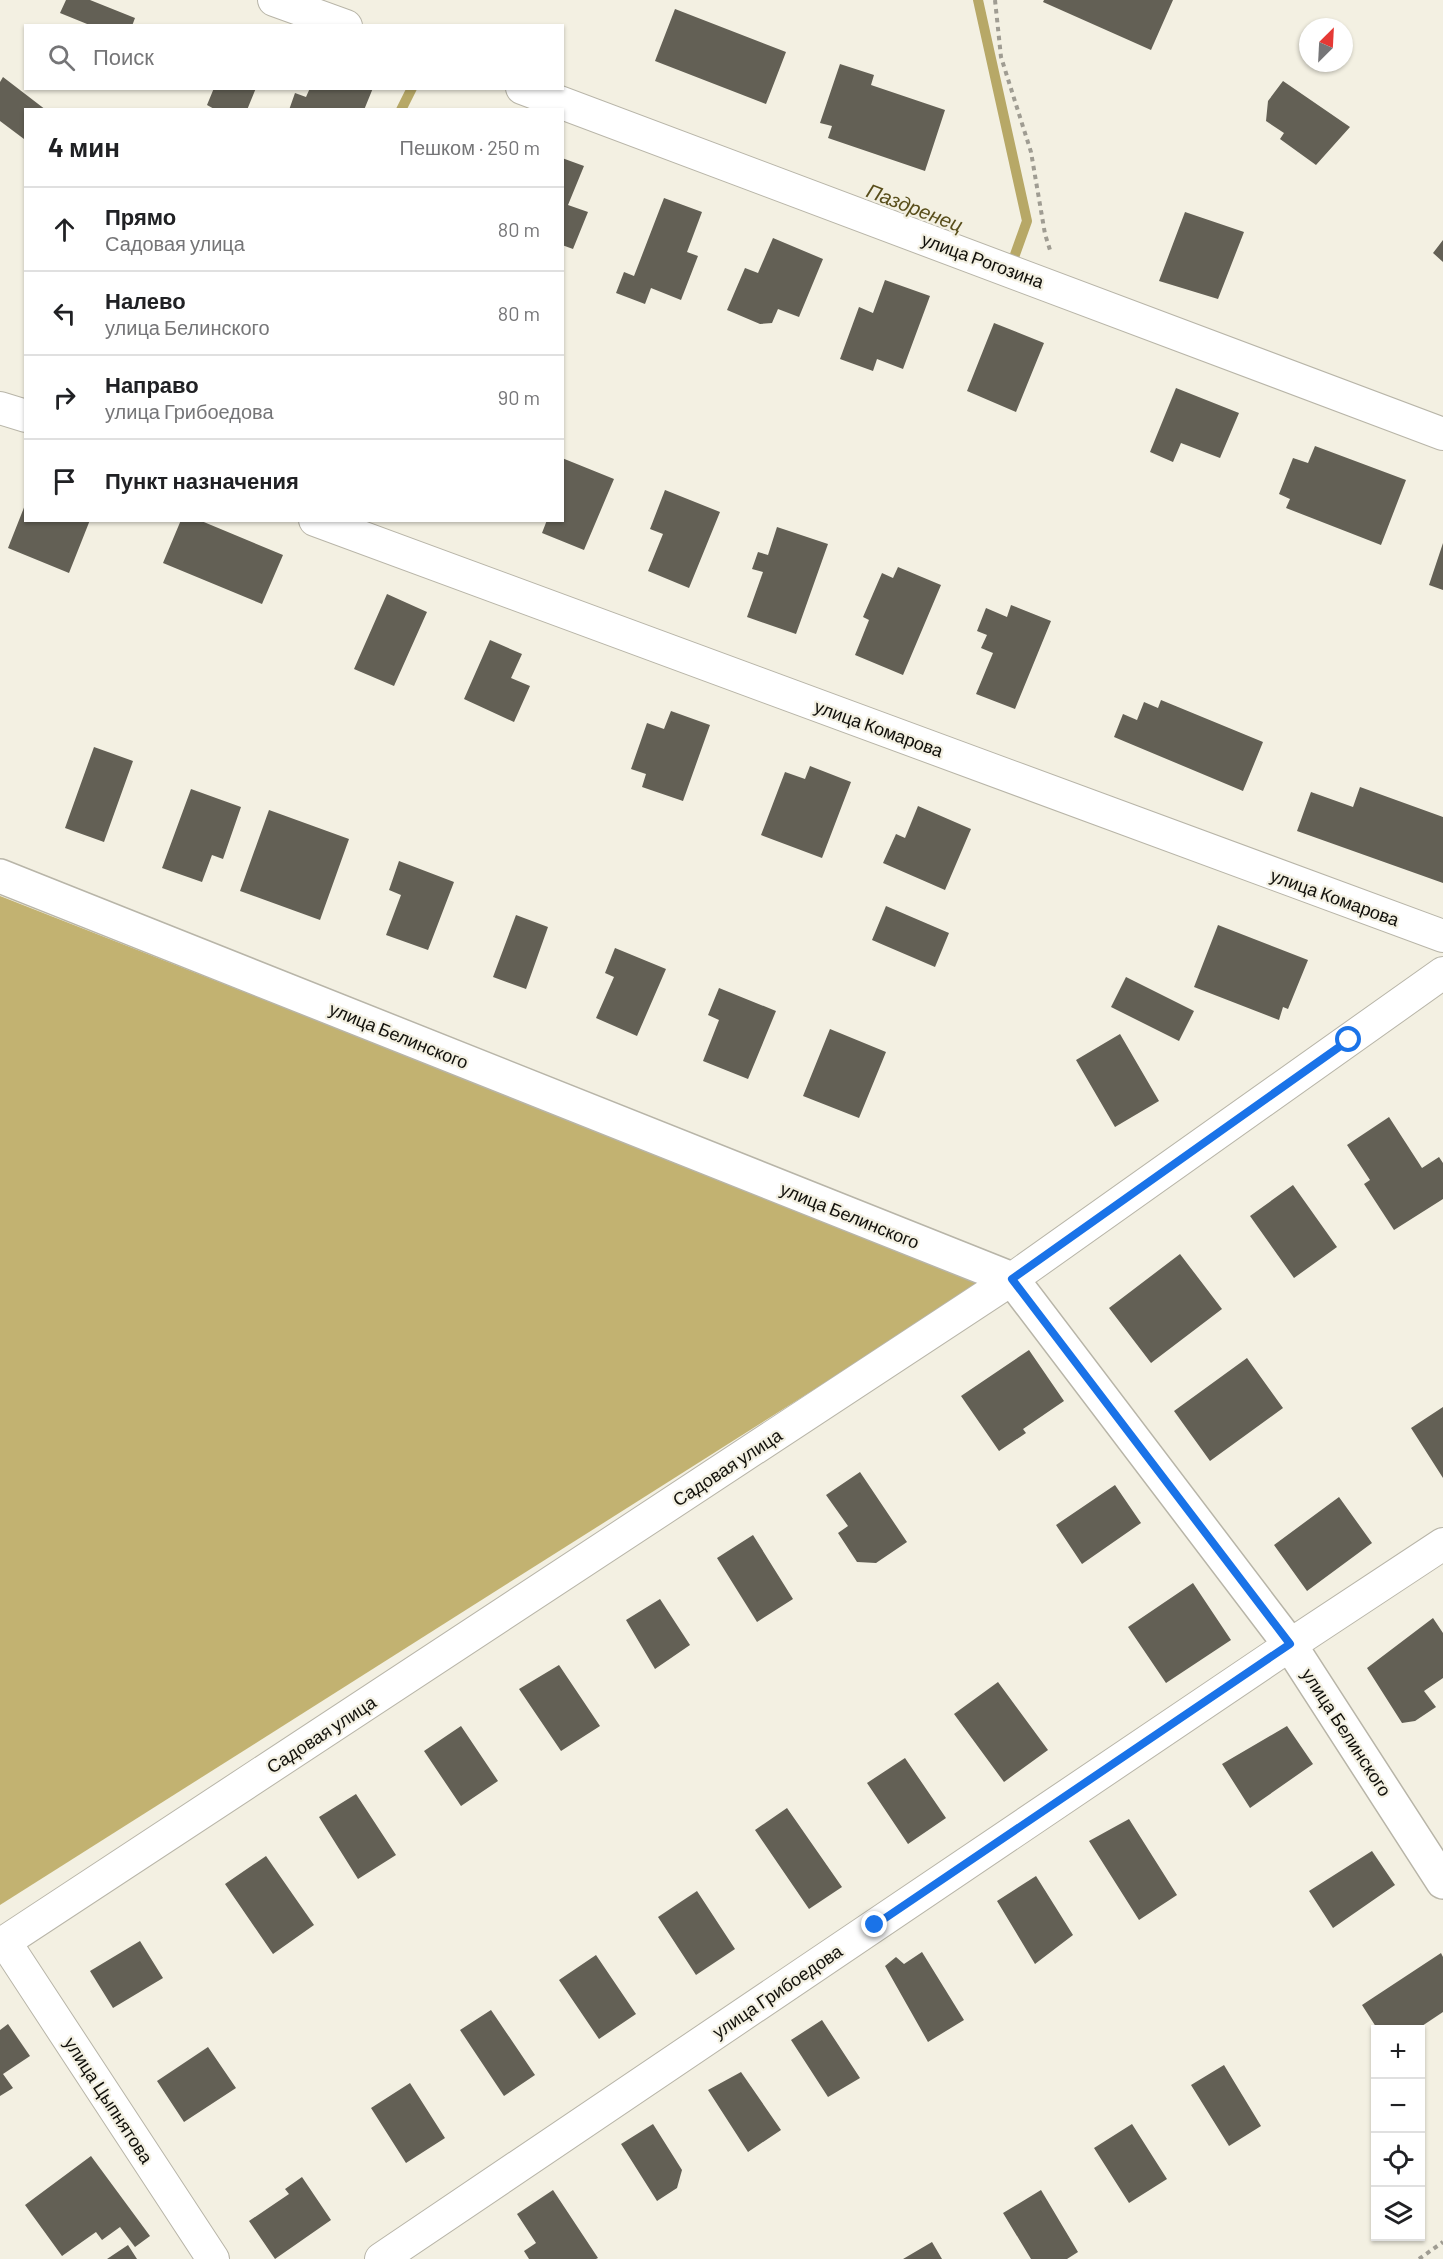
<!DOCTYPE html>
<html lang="ru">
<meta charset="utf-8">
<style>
:root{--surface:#fff;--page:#f6f6f6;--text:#202124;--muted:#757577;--line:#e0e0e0}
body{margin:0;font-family:Barlow,sans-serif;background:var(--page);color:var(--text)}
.controls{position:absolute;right:18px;bottom:18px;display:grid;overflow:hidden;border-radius:0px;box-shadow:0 2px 4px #0004}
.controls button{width:54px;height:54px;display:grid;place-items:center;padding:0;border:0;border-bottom:2px solid var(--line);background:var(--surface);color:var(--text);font:30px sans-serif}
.compass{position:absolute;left:1299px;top:18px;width:54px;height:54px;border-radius:50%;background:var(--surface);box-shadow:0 2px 4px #0004;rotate:24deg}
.stop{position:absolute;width:18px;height:18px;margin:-14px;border:4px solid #1a73e8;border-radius:50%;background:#fff}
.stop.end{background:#1a73e8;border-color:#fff;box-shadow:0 2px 6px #0008}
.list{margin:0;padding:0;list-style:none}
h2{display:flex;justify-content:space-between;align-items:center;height:78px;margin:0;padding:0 24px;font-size:26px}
h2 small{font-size:20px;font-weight:400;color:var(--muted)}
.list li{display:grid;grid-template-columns:39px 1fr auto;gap:18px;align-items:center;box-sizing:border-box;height:84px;padding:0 24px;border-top:2px solid var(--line)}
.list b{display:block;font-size:22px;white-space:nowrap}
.list p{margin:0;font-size:20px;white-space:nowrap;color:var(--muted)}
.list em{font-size:20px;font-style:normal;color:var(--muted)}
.icon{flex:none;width:33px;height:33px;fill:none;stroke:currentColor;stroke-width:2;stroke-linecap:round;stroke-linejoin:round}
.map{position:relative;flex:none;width:1443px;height:2259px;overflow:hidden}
.search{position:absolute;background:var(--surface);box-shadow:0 2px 4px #0004;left:24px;top:24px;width:540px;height:66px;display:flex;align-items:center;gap:15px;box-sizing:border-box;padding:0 21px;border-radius:0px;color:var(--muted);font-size:22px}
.panel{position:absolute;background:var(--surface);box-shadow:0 2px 4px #0004;left:24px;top:108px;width:540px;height:414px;border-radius:0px}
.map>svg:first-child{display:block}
.forest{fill:#c2b271}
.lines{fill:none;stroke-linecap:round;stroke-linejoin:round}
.stream{stroke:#b7a867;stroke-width:10}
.building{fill:#636055}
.minor-casing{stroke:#b8b5a8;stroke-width:34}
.tertiary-casing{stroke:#b8b5a8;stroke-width:36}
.path{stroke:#9f9c92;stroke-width:4;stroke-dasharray:4.5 4.5;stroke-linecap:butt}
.minor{stroke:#fff;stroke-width:32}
.tertiary{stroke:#fff;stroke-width:33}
.route{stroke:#1a73e8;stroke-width:8}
.labels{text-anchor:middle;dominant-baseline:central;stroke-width:4.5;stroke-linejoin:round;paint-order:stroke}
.street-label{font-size:18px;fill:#11100b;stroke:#f3f0e2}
.water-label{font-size:20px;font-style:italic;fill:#584d1a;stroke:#f3f0e2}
</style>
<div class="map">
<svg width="1443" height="2259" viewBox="0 0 1443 2259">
<rect width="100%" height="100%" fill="#f3f0e2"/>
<path class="forest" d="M0,896l984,386 -984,623z"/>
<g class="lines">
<path class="stream" d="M978,0l49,221 -15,42 -4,-1
M401,110l11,-22"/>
</g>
<path class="building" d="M66,0h24l45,18 -3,8h-40l-32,-13z
M1044,0h129l-22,50 -108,-48z
M675,9l111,43 -20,52 -111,-43z
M840,64l34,11 -3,10 74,25 -20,61 -97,-33 4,-12 -12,-3z
M3,77l43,33h-20l-2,29 -24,-18v-39z
M1283,81l67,46 -34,38 -36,-26 4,-6 -18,-12 2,-20z
M214,88h42l-9,22h-31l-9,-5z
M310,88h63l-9,22h-75l6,-17 11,4z
M562,158l22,8 -16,39 20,7 -15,37 -11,-4z
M664,198l38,14 -15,40 11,4 -17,44 -30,-12 -6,16 -29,-11 8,-21 10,4z
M1185,212l59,20 -26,67 -59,-18z
M773,238l50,21 -24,58 -21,-8 -6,14 -12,1 -33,-14 18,-42 13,5z
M1443,240v22l-10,-9z
M885,280l45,16 -27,73 -26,-10 -4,12 -33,-12 19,-52 14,6z
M994,323l50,20 -28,69 -49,-21z
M1176,388l63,25 -19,45 -39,-15 -8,19 -23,-10z
M1315,446l91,34 -25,65 -95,-37 4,-9 -11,-5 14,-36 15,5z
M562,458l52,21 -30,71 -42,-17 5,-13h15z
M665,490l55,22 -31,76 -41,-17 15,-37 -13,-5z
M25,505l1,15h64l-21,53 -61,-25z
M181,520h18l84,35 -21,49 -99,-41z
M777,527l51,17 -32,90 -49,-17 16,-45 -11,-3 6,-17 10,3z
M1443,543v47l-14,-5z
M898,567l43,18 -38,90 -48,-20 14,-35 -6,-3 19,-44 11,5z
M387,594l40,18 -33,74 -40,-17z
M1011,605l40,16 -36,88 -39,-15 17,-41 -12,-5 6,-13 -10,-4 9,-23 21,9z
M490,640l32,14 -11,24 19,8 -16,36 -50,-23z
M1161,700l102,42 -20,49 -129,-54 9,-23 14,6 7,-18 14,6z
M671,711l39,14 -27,76 -41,-14 4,-13 -15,-5 16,-46 17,6z
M94,747l39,14 -29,81 -39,-14z
M810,766l41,16 -29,76 -61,-23 24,-63 20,7z
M1360,787l83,30v66l-146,-52 14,-39 42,15z
M191,789l50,18 -18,52 -11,-4 -10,27 -40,-14z
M918,806l53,23 -26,61 -62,-27 13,-29 9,4z
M269,810l80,29 -29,81 -80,-29z
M399,861l55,21 -26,68 -42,-15 15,-40 -12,-5z
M886,906l63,27 -14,34 -63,-27z
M516,915l32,12 -22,62 -33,-12z
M1218,925l90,35 -20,49 -5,-2 -4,13 -85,-33z
M615,948l51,21 -29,67 -41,-18 18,-41 -9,-4z
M1126,977l68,34 -15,30 -68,-34z
M719,988l57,23 -28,68 -45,-18 16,-41 -11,-5z
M830,1029l56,23 -27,66 -56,-22z
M1120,1034l39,67 -44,26 -39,-67z
M1389,1117l33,51 17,-11 4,6v36l-49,31 -30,-46 6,-4 -23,-35z
M1293,1185l44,62 -43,31 -44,-62z
M1180,1254l42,55 -71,54 -42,-55z
M1029,1350l35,51 -41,28 3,4 -27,18 -38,-55z
M1247,1358l36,50 -73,53 -36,-50z
M1443,1407v71l-32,-50z
M860,1472l47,70 -31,21 -19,-1 -19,-29 10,-7 -22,-31z
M1115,1485l26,38 -59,41 -26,-39z
M1339,1497l33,46 -65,48 -33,-46z
M753,1535l40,64 -36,23 -40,-64z
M1193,1583l38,57 -65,43 -38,-56z
M660,1599l30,46 -35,24 -29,-49z
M1433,1618l10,15v45l-19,13 12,16 -21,14 -13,2 -35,-55z
M559,1665l41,61 -39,25 -42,-62z
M998,1682l50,68 -44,32 -50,-68z
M461,1726l37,55 -37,25 -37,-55z
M1287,1726l26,38 -63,44 -28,-44z
M905,1758l41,60 -38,26 -41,-61z
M356,1794l40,61 -38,24 -39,-62z
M787,1808l55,79 -33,22 -54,-79z
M1129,1819l48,76 -38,25 -50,-79z
M1372,1851l23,34 -62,43 -24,-37z
M266,1856l48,69 -41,29 -48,-70z
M1036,1876l37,59 -38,29 -38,-63z
M697,1891l38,58 -39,26 -38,-58z
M140,1941l23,37 -50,30 -23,-37z
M922,1952l42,68 -36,22 -43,-76 11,-9 8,7z
M1441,1953l2,4v55l-27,18h-38l-16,-25z
M596,1955l40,59 -37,25 -40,-59z
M491,2010l44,65 -31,21 -44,-66z
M822,2020l38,58 -32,19 -37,-57z
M8,2024l22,32 -27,18 10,14 -13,8v-66z
M208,2047l28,41 -52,34 -27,-41z
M1224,2065l37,61 -32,20 -38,-61z
M741,2072l40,58 -33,22 -40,-62z
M410,2083l35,55 -39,25 -35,-55z
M653,2124l29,46 -5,18 -20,13 -36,-57z
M1132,2124l35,55 -38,24 -35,-55z
M91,2156l59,80 -15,11 -15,-20 -18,13 -6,-8 -34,24 -37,-51z
M302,2177l29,43 -56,39 -26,-38 40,-27 -4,-5z
M553,2190l45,68 -2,1h-67l-5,-8 12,-8 -19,-29z
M1041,2190l37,62 -11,7h-36l-28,-46z
M932,2242l10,17h-39z
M128,2245l9,14h-30z"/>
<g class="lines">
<defs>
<path id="minor" d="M274,0l72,26
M522,88l921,346
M0,408l26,8
M315,520l1128,416
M5,1942l208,317
M0,1945l1012,-666 431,-306
M381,2259l909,-614 153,-101"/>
<path id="tertiary" d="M0,876l1012,403 278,366 153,237"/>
</defs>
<use href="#minor" class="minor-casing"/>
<use href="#tertiary" class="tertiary-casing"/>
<path class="path" d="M995,0l6,57 30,95 14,82 5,16
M1419,2259l24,-17"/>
<use href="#minor" class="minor"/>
<use href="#tertiary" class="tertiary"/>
</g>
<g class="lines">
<path class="route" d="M875,1925l415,-281 -278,-365 337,-239"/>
</g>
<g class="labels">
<g class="street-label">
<text transform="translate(983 260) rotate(20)">улица Рогозина</text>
<text transform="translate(879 728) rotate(20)">улица Комарова</text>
<text transform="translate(1335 897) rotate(20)">улица Комарова</text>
<text transform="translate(399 1035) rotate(22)">улица Белинского</text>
<text transform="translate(850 1215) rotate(22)">улица Белинского</text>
<text transform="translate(727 1467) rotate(-33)">Садовая улица</text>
<text transform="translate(1347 1732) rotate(57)">улица Белинского</text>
<text transform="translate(321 1734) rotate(-33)">Садовая улица</text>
<text transform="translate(777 1991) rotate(-34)">улица Грибоедова</text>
<text transform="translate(109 2100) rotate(57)">улица Цыпнятова</text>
</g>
<g class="water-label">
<text transform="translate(915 207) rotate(21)">Паздренец</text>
</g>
</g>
</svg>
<div class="controls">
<button>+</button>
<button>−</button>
<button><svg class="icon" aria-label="locate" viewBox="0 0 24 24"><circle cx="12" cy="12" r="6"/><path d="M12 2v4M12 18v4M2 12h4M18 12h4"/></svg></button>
<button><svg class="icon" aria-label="layers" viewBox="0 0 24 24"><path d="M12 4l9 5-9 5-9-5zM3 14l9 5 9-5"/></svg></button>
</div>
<svg class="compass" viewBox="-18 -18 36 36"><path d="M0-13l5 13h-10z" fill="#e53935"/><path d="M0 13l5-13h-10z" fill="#757577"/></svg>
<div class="stop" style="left:1349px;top:1040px"></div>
<div class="stop end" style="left:875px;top:1925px"></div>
<div class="search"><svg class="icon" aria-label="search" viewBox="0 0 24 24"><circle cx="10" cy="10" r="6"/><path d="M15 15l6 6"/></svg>Поиск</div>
<section class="panel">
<h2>4 мин<small>Пешком · 250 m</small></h2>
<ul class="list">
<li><svg class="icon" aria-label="ahead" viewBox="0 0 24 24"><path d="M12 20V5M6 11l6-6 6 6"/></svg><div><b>Прямо</b><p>Садовая улица</p></div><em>80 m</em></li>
<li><svg class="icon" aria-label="left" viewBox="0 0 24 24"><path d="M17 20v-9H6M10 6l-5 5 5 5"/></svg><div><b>Налево</b><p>улица Белинского</p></div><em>80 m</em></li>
<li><svg class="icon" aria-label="right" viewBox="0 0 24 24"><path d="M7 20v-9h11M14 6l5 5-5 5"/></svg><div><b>Направо</b><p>улица Грибоедова</p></div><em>90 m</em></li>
<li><svg class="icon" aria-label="arrive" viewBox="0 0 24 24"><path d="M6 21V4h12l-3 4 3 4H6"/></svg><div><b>Пункт назначения</b></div></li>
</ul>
</section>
</div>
